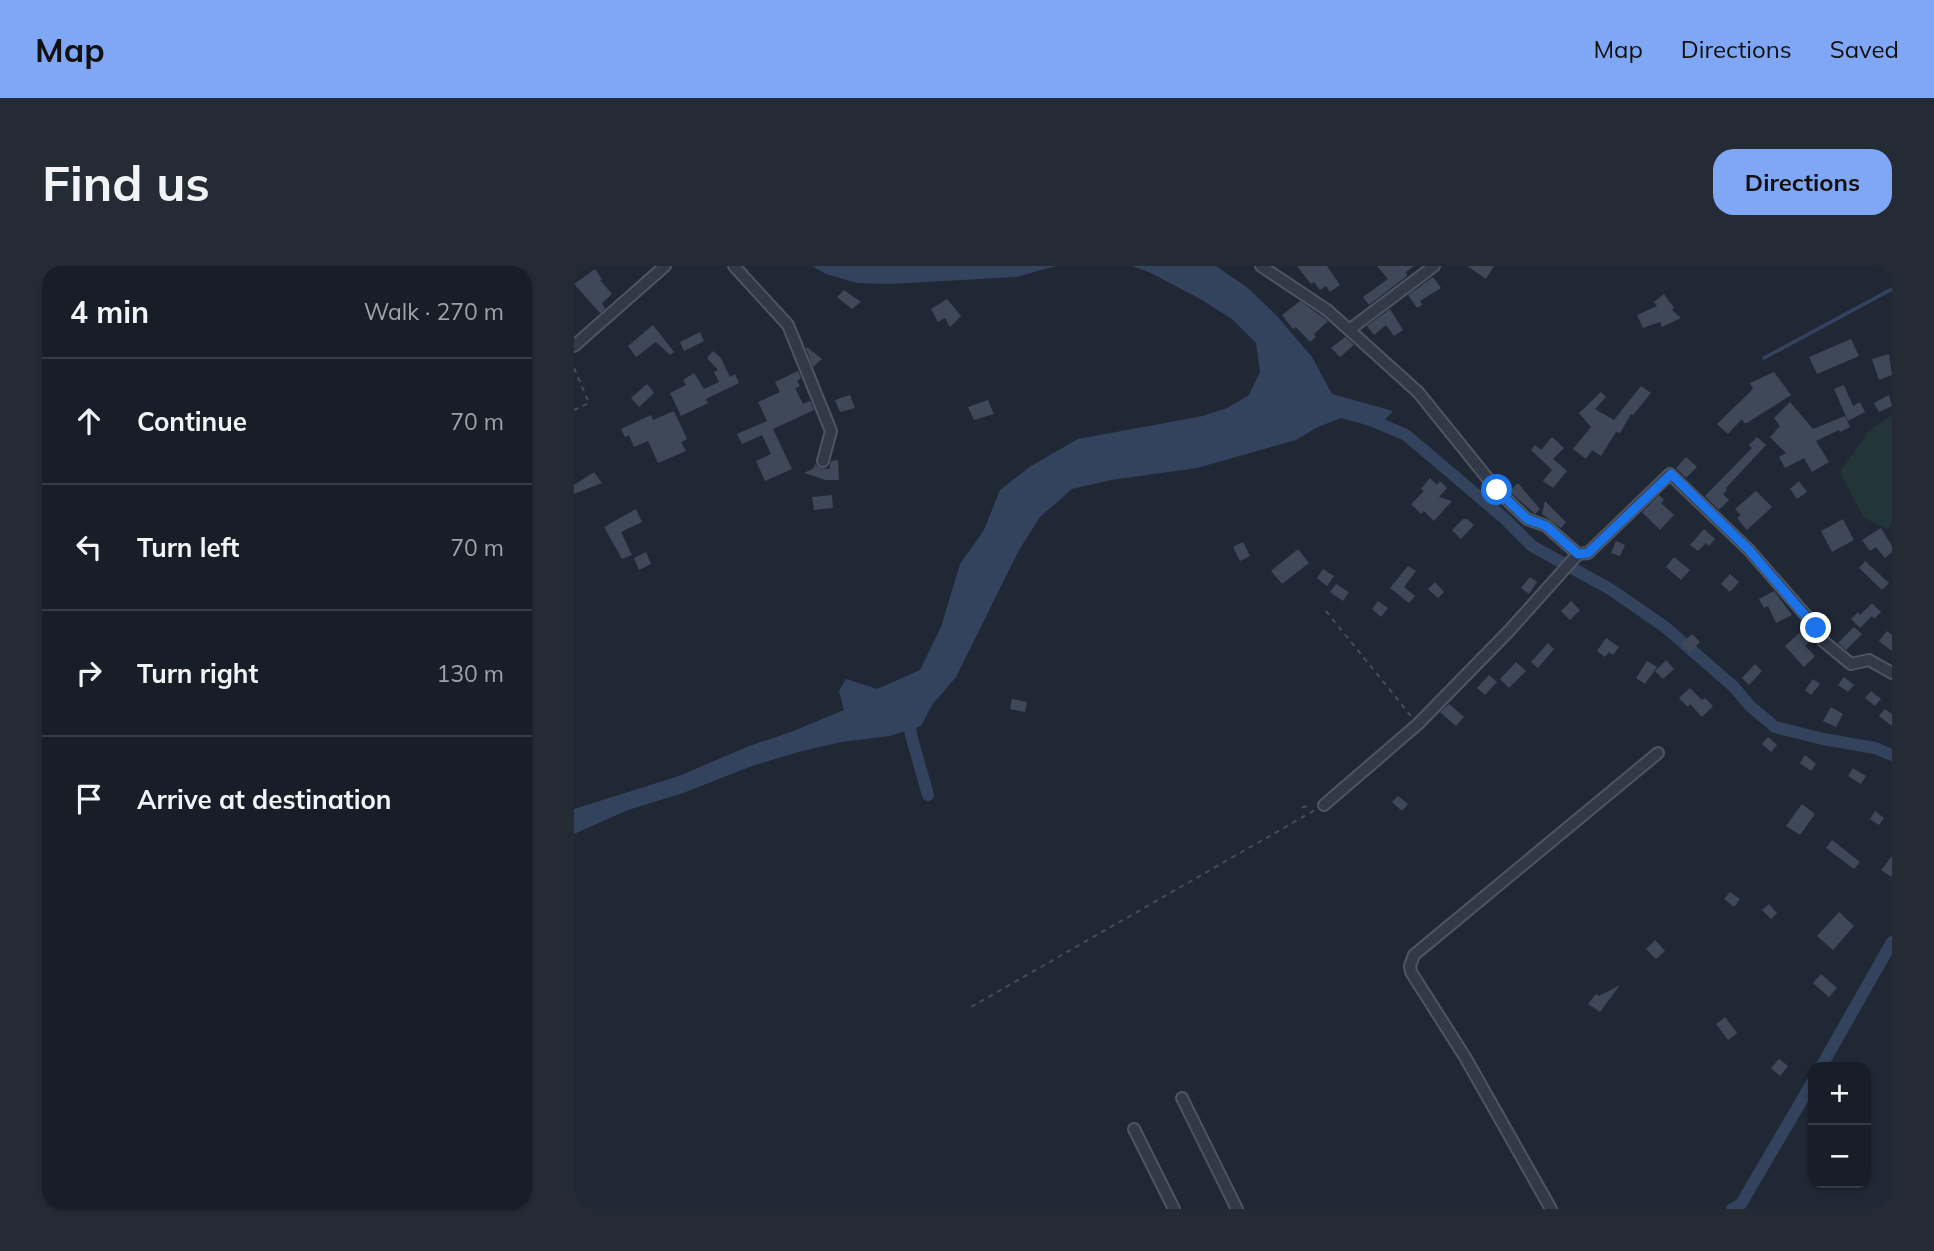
<!DOCTYPE html>
<meta charset="utf-8">
<style>
:root{--surface:#181e28;--page:#252b34;--text:#f1f3f6;--muted:#9fa2a8;--line:#363c45;--accent:#80a7f6}
body{margin:0;font-family:Mulish,sans-serif;background:var(--page);color:var(--text)}
.controls{position:absolute;right:21px;bottom:21px;display:grid;overflow:hidden;border-radius:14px;box-shadow:0 2px 5px #0004}
.controls button{width:63px;height:63px;display:grid;place-items:center;padding:0;border:0;border-bottom:2px solid var(--line);background:var(--surface);color:var(--text);font:35px sans-serif}
.stop{position:absolute;width:21px;height:21px;margin:-16px;border:5px solid #1a73e8;border-radius:50%;background:#fff}
.stop.end{background:#1a73e8;border-color:#fff;box-shadow:0 2px 7px #0008}
.list{margin:0;padding:0;list-style:none}
h2{display:flex;justify-content:space-between;align-items:center;height:91px;margin:0;padding:0 28px;font-size:30px}
h2 small{font-size:23px;font-weight:400;color:var(--muted)}
.list li{display:grid;grid-template-columns:46px 1fr auto;gap:21px;align-items:center;box-sizing:border-box;height:126px;padding:0 28px;border-top:2px solid var(--line)}
.list b{display:block;font-size:26px;white-space:nowrap}
.list em{font-size:23px;font-style:normal;color:var(--muted)}
.icon{flex:none;width:38px;height:38px;fill:none;stroke:currentColor;stroke-width:2;stroke-linecap:round;stroke-linejoin:round}
.map{position:relative;flex:none;width:1318px;height:943px;overflow:hidden;border-radius:21px}
header{display:flex;align-items:center;gap:42px;box-sizing:border-box;height:98px;padding:0 35px;background:var(--accent);color:#111}
header strong{font-size:33px}
nav{display:flex;gap:38px;margin-inline-start:auto;font-size:24px}
.intro{display:flex;align-items:center;justify-content:space-between;box-sizing:border-box;height:168px;padding:0 42px}
h1{margin:0;font-size:49px}
.button{padding:18px 32px;border-radius:21px;background:var(--accent);color:#111;font-size:24px;font-weight:700}
main{display:flex;gap:42px;padding:0 42px}
aside{flex:1;background:var(--surface);border-radius:21px;box-shadow:0 2px 5px #0004}
.map>svg:first-child{display:block}
.green{fill:#233538}
.water{fill:#33435e}
.lines{fill:none;stroke-linecap:round;stroke-linejoin:round}
.stream{stroke:#33435e;stroke-width:3.5}
.canal{stroke:#33435e;stroke-width:12}
.building{fill:#3e4859}
.minor-casing{stroke:#4e5562;stroke-width:14}
.path{stroke:#3f5155;stroke-width:2;stroke-dasharray:5 5;stroke-linecap:butt}
.minor{stroke:#333a47;stroke-width:10}
.route{stroke:#1a73e8;stroke-width:9}
</style>
<header>
<strong>Map</strong>
<nav><a>Map</a><a>Directions</a><a>Saved</a></nav>
</header>
<div class="intro"><h1>Find us</h1><a class="button">Directions</a></div>
<main>
<aside>
<h2>4 min<small>Walk · 270 m</small></h2>
<ul class="list">
<li><svg class="icon" aria-label="ahead" viewBox="0 0 24 24"><path d="M12 20V5M6 11l6-6 6 6"/></svg><div><b>Continue</b></div><em>70 m</em></li>
<li><svg class="icon" aria-label="left" viewBox="0 0 24 24"><path d="M17 20v-9H6M10 6l-5 5 5 5"/></svg><div><b>Turn left</b></div><em>70 m</em></li>
<li><svg class="icon" aria-label="right" viewBox="0 0 24 24"><path d="M7 20v-9h11M14 6l5 5-5 5"/></svg><div><b>Turn right</b></div><em>130 m</em></li>
<li><svg class="icon" aria-label="arrive" viewBox="0 0 24 24"><path d="M6 21V4h12l-3 4 3 4H6"/></svg><div><b>Arrive at destination</b></div></li>
</ul>
</aside>
<div class="map">
<svg width="1318" height="943" viewBox="0 0 1318 943">
<rect width="100%" height="100%" fill="#202836"/>
<path class="green" d="M1318,149v109l-5,5 -23,-11 -24,-46 28,-40z"/>
<path class="water" d="M238,0h244l-40,11 -127,7 -32,-1 -31,-9z
M558,0h84l32,22 29,28 35,41 20,37 61,17 -16,17 -36,-10 -23,9 -22,13 -99,28 -86,12 -39,9 -32,28 -21,33 -63,127 -24,28 -11,21 -31,10 -49,6 -43,10 -46,14 -69,27 -55,17 -54,24v-25l105,-33 70,-30 42,-14 53,-22 -5,-19 7,-12 31,10 43,-19 21,-43 19,-63 24,-34 16,-40 31,-24 47,-27 125,-23 24,-8 22,-13 11,-23 -4,-29 -24,-24 -30,-19 -51,-27z"/>
<g class="lines">
<path class="stream" d="M1190,92l128,-69"/>
<path class="canal" d="M792,152l40,17 98,83 28,28 78,43 55,38 69,60 16,19 25,21 48,12 52,9 17,7
M335,449l2,20 17,60
M1247,801l71,-125
M1158,943l9,-5 72,-123"/>
</g>
<path class="building" d="M723,0h30l13,19 -10,7 -4,-6 -6,4 -6,-8 -3,2z
M803,0h37l-8,6 1,4 -38,29 -6,-8 25,-18z
M893,0h27l-8,13z
M21,3l7,10 -2,1 12,14 -10,9 3,6 -5,4 -26,-29z
M859,11l8,11 -21,13 2,4 -5,3 -9,-13z
M270,24l17,12 -9,7 -15,-12z
M1090,28l10,14 -2,2 9,8 -19,9 -2,-5 -17,6 -6,-13 20,-9 -3,-4z
M373,33l14,17 -11,11 -5,-9 -7,4 -7,-13z
M726,35l28,20 -14,13 2,3 -6,5 -14,-15 -3,2 -11,-14z
M816,43l13,21 -9,6 -8,-11 -12,10 -7,-9z
M79,59l21,27 -4,3 -14,-13 -20,15 -8,-11z
M126,66l4,9 -20,10 -4,-9z
M771,71l9,8 -14,12 -9,-9z
M1277,73l8,17 -42,18 -8,-17z
M233,81l15,12 -9,8 -7,-19z
M139,85l8,7 9,19 5,-3 4,9 -33,16 2,4 -27,13 -11,-23 16,-8 -3,-5 11,-7 10,16 15,-7 -5,-10 4,-2 -11,-12z
M1315,88l3,21 -13,5 -7,-21z
M224,105l3,7 -4,3 3,5 -5,2 8,16 7,-3 4,9 -41,19 19,40 -27,12 -9,-20 15,-7 -9,-19 -20,9 -5,-10 30,-13 -9,-19 22,-10 -5,-10z
M1200,106l17,23 -44,28h-3l-2,-4 -14,15 -11,-10 36,-35 -3,-6z
M73,118l7,9 -15,14 -8,-9z
M1270,119l9,21 7,-4 5,10 -17,9 -14,-32z
M1067,120l10,7 -18,22 -2,-1 -11,19 -4,-1 -15,24 -9,-6 -6,9 -13,-10 18,-22 -12,-14 22,-21 5,5 -11,12 19,11z
M276,129l5,13 -15,4 -5,-12z
M1315,129l3,11 -13,6 -5,-9z
M414,134l6,14 -20,6 -6,-13z
M1216,136l23,27 32,-13 5,11 -10,5 -1,-2 -23,11 13,21 -17,10 -8,-14 -19,10 -6,-11 7,-4 -16,-16 10,-11 -6,-8z
M100,145l13,28 -6,3 5,9 -28,12 -10,-22 -14,6 -5,-12 -4,2 -4,-8 30,-14 2,5z
M978,171l12,11 -11,11 14,12 -14,17 -10,-7 9,-11 -21,-20 4,-5 6,5z
M1183,171l9,8 -40,43 1,2 -4,4 6,6 -10,10 -14,-14 47,-48 -3,-3z
M1112,191l11,10 -11,11 -10,-10z
M264,194l1,20h-13l-22,-7 10,-5 1,-4 5,4 9,1 2,-8z
M20,206l8,11 -28,11v-9z
M856,212l7,7 3,-4 7,7 -8,9 13,4 -18,20 -10,-10 -3,3 -10,-10 13,-13 -3,-2z
M1225,215l8,11 -10,7 -7,-10z
M944,217l22,26 -5,5 -26,-23z
M1182,225l16,16 -25,23 -10,-12 4,-3 -6,-6z
M258,229l1,13 -19,2 -2,-13z
M1085,229l5,5 -3,3 13,12 -14,15 -18,-18z
M971,235l21,21 -5,6 -19,-14z
M62,243l6,13 -21,10 11,23 -10,4 -18,-32z
M889,253h4l7,6 -13,14 -9,-9z
M1269,253l11,21 -22,12 -11,-21z
M1307,262l11,18v6l-7,6 -9,-11 -6,4 -8,-11z
M1130,263l11,10 -6,7 -3,-3 -8,8 -8,-6z
M1042,275l9,4 -5,11 -9,-3z
M669,276l7,14 -10,5 -7,-14z
M724,283l11,14 -27,21 -11,-13z
M72,286l5,12 -12,6 -5,-12z
M1100,291l16,13 -9,10 -15,-13z
M1291,295l24,22 -7,7 -23,-22z
M834,300l8,5 -12,16 11,9 -6,7 -19,-15z
M749,303l11,7 -7,10 -10,-8z
M1156,308l9,8 -9,10 -9,-8z
M956,311l7,5 -8,12 -8,-6z
M861,316l9,10 -6,6 -10,-9z
M762,318l13,8 -6,9 -13,-9z
M1200,325l18,24 -16,8 -8,-17 -4,2 -5,-9z
M804,335l10,7 -7,9 -9,-8z
M997,335l9,9 -10,10 -9,-9z
M1298,337l9,9 -7,7 -2,-3 -12,12 -9,-9 7,-7 2,3z
M1232,361l7,12 -8,7 10,10 -11,11 -19,-21z
M1280,361l8,7 -16,16 -8,-7z
M1313,365l5,4v16l-13,-10z
M1118,368l8,8 -11,11 -8,-9z
M1032,372l13,9 -6,8 -4,-3 -4,5 -8,-6z
M974,377l6,6 -16,19 -7,-6z
M1092,394l8,9 -11,10 -8,-8z
M1073,395l10,6 -12,17 -9,-6z
M942,396l10,9 -17,17 -9,-9z
M1181,398l7,7 -13,14 -7,-7z
M915,409l8,7 -12,13 -8,-7z
M1270,411l10,8 -6,7 -10,-7z
M1239,413l7,5 -9,11 -6,-5z
M1116,422l12,12 3,-2 8,8 -11,11 -12,-13 -2,3 -9,-9z
M1297,425l10,8 -6,7 -10,-8z
M438,433l15,3 -2,10 -15,-3z
M875,438l15,13 -8,9 -16,-14z
M1257,441l12,7 -7,13 -13,-6z
M1311,443l7,5v12l-13,-10z
M1194,471l9,8 -6,7 -9,-8z
M1231,489l11,9 -5,7 -11,-8z
M1279,502l13,8 -5,8 -13,-8z
M824,530l10,8 -6,7 -10,-9z
M1228,538l13,10 -15,21 -14,-9z
M1301,545l9,7 -5,7 -9,-6z
M1258,574l28,22 -6,7 -28,-21z
M1318,590v21l-11,-7z
M1156,626l10,7 -6,8 -10,-8z
M1195,638l8,9 -6,6 -9,-9z
M1265,646l15,14 -21,24 -16,-14z
M1081,674l10,11 -9,8 -10,-10z
M1247,708l16,14 -8,9 -16,-14z
M1046,719l-20,27 -12,-8 8,-10 3,2z
M1151,751l12,16 -9,7 -12,-16z
M1205,793l9,7 -8,10 -9,-8z"/>
<g class="lines">
<defs>
<path id="minor" d="M160,0l54,59 43,106 -8,30
M687,0l66,44 91,82 79,98 30,29 19,7 32,28 10,-1 82,-79 79,76 68,78 6,13 28,23 18,-4 23,13
M775,64l85,-64
M0,80l91,-80
M750,539l94,-81 91,-93 69,-77
M608,832l55,111
M560,863l40,80
M977,943l-86,-152 -54,-85 -1,-6 4,-11 244,-202"/>
</defs>
<use href="#minor" class="minor-casing"/>
<path class="path" d="M0,102l15,35 -15,7
M752,345l85,105
M728,541l9,-1
M397,741l344,-197"/>
<use href="#minor" class="minor"/>
</g>
<g class="lines">
<path class="route" d="M923,224l30,29 19,7 32,28 10,-1 83,-79 78,76 67,78"/>
</g>
</svg>
<div class="controls">
<button>+</button>
<button>−</button>
</div>
<div class="stop" style="left:923px;top:224px"></div>
<div class="stop end" style="left:1242px;top:362px"></div>
</div>
</main>
